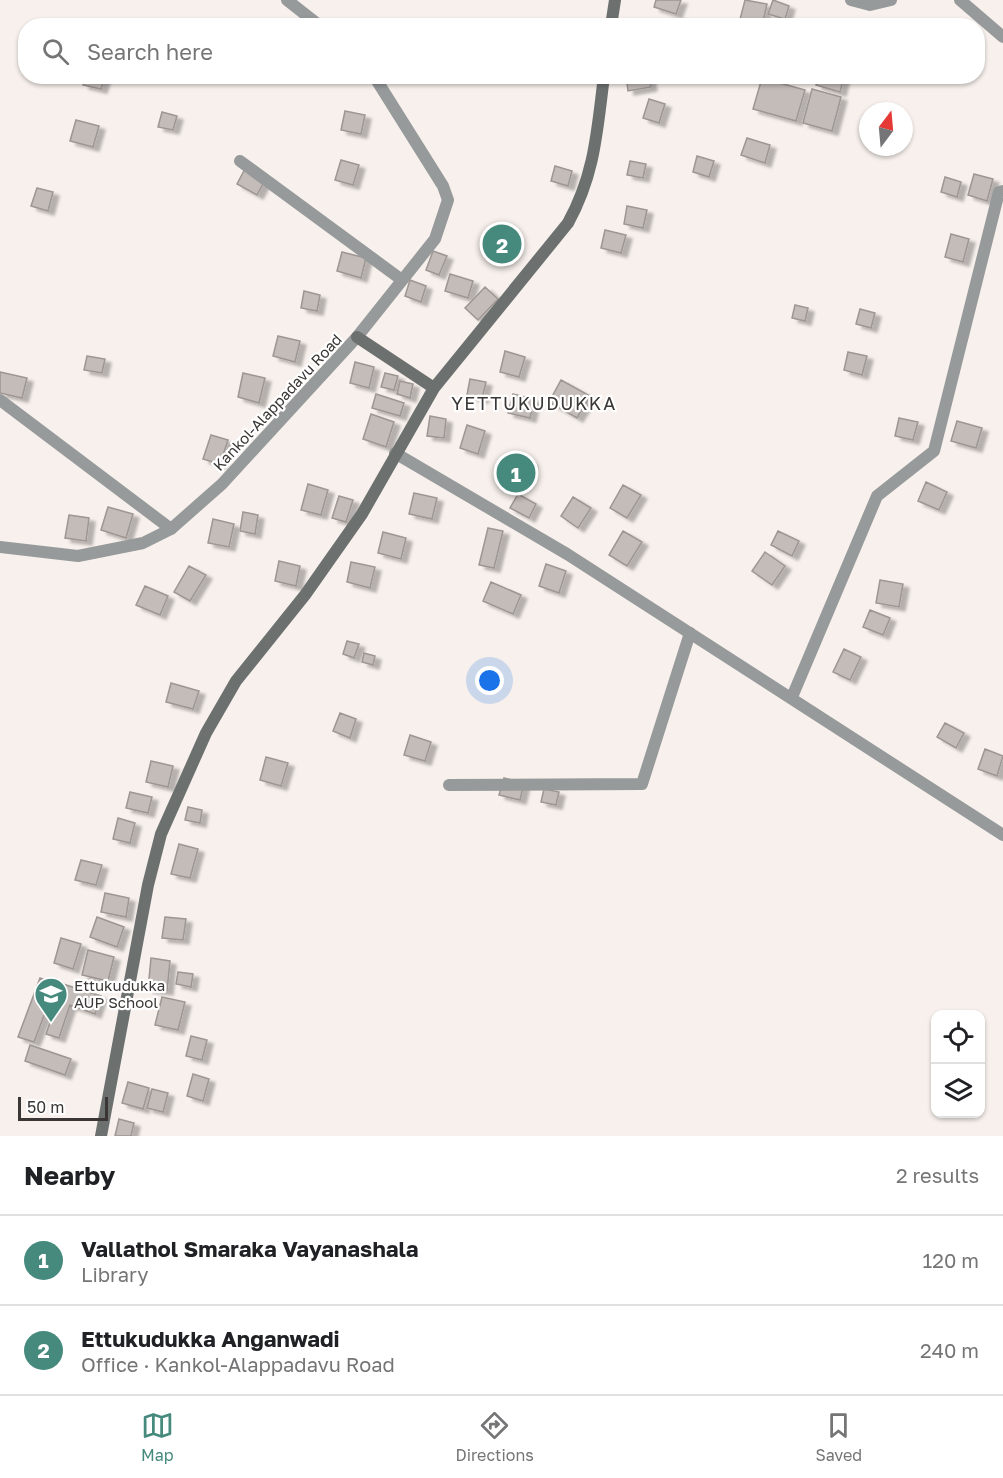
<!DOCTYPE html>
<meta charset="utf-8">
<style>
:root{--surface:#fff;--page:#f2f2f2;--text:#202124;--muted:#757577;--line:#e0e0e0;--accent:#468a7e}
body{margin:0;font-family:"Golos Text",sans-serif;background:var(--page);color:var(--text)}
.controls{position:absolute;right:18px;bottom:18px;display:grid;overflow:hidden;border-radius:12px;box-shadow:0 2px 4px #0004}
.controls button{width:54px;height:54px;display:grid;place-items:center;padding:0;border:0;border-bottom:2px solid var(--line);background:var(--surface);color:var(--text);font:30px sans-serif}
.compass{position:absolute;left:859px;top:102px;width:54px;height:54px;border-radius:50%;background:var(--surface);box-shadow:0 2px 4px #0004;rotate:16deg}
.scale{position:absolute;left:18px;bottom:15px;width:90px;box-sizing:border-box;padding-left:6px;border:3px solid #393635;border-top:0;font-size:16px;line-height:21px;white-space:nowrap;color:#393635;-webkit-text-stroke:4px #fff;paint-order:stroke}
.you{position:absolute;left:490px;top:681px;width:21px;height:21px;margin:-15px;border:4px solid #fff;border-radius:50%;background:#1a73e8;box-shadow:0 0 0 9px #1a73e833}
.badge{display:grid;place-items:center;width:39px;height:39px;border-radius:50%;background:var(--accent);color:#fff;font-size:20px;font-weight:700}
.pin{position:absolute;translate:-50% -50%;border:3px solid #fff;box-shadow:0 2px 6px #0006}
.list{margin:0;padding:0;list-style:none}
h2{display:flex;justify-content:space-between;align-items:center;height:78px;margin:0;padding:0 24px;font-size:26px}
h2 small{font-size:20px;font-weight:400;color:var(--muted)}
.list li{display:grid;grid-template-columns:39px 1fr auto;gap:18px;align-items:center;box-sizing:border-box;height:90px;padding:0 24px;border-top:2px solid var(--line)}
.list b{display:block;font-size:22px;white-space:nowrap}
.list p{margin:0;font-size:20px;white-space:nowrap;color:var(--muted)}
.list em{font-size:20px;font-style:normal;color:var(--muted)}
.icon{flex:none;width:33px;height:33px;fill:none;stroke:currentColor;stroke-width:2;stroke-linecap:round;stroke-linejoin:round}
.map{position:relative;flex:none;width:1003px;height:1136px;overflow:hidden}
.search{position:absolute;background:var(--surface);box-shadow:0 2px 4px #0004;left:18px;right:18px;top:18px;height:66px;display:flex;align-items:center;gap:15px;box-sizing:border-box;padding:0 21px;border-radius:24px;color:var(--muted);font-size:22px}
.sheet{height:258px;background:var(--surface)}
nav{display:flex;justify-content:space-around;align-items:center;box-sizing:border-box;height:84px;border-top:2px solid var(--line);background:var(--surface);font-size:16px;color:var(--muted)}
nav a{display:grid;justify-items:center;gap:3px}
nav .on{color:var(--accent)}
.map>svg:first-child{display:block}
.building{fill:#c3bcb9;stroke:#9d9693;stroke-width:1.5;filter:url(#shadow)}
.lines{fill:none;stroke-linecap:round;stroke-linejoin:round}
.minor{stroke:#979a9a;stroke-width:12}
.tertiary{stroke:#979a9a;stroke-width:12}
.secondary{stroke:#6c7170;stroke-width:12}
.labels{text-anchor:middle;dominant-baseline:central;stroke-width:4.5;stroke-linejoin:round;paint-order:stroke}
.street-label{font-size:15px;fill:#393635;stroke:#fff}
.poi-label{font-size:15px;fill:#393635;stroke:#fff;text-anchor:start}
.quarter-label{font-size:18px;letter-spacing:1.5px;fill:#393635;stroke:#fff}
</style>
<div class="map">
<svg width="1003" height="1136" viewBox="0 0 1003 1136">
<defs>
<filter id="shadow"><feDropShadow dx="6" dy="4" stdDeviation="1.5" flood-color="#0004"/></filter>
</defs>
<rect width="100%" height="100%" fill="#f7f0ec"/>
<path class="building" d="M656,0h25l-5,14 -22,-7z
M745,0l22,4 -5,22 -23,-3z
M773,0l16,6 -4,13 -17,-5z
M85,76h20l-4,13 -18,-4z
M626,76h23l2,11 -23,4z
M819,76h25l-4,16 -24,-7z
M762,78l43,12 -9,31 -43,-12z
M812,89l29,8 -9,34 -29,-8z
M649,99l16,5 -6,19 -16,-5z
M345,111l20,4 -4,19 -20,-4z
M162,112l15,4 -4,14 -15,-3z
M76,120l23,6 -6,21 -23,-6z
M747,138l23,7 -5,18 -24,-8z
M697,156l17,5 -5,16 -16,-5z
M341,160l18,5 -6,20 -18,-5z
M630,161l16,3 -3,14 -16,-3z
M555,166l17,5 -4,15 -17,-5z
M245,169l20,11 -8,15 -20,-11z
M974,174l19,5 -6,22 -19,-6z
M945,177l16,5 -4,15 -16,-5z
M37,188l16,4 -5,19 -17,-5z
M627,206l20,4 -4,18 -19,-4z
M491,228l19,4 -4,18 -18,-3z
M605,230l21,5 -5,18 -20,-5z
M951,234l18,5 -6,23 -18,-5z
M433,251l14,5 -8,19 -13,-5z
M342,252l24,6 -5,20 -24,-7z
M450,274l23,7 -5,17 -23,-7z
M410,280l16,6 -5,16 -16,-6z
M485,287l13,12 -20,21 -13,-12z
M304,291l16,4 -3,16 -16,-3z
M795,305l13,3 -3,13 -13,-3z
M860,309l15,4 -4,15 -15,-4z
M278,336l22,5 -5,21 -22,-6z
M505,351l20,6 -6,20 -19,-5z
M848,352l19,4 -5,19 -18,-5z
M87,356l18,3 -3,14 -18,-3z
M355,362l19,5 -5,21 -19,-5z
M0,372l27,6 -5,20 -22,-5z
M243,373l22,5 -6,25 -21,-6z
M385,373l13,3 -4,14 -13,-3z
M470,379l16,3 -4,17 -15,-4z
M561,380l29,16 -13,22 -28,-16z
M400,381l13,3 -3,14 -13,-4z
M376,394l28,9 -4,13 -28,-8z
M513,394l21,5 -4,19 -22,-5z
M371,414l23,8 -8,25 -23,-8z
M430,416l16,3 -2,19 -17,-2z
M899,418l19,4 -5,18 -18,-4z
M957,421l25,7 -6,20 -25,-7z
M467,425l18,6 -7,23 -18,-6z
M211,435l17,5 -8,24 -17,-5z
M506,454l25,8 -7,20 -24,-8z
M926,482l21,10 -8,18 -21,-9z
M308,484l20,6 -7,25 -20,-5z
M623,485l18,10 -14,23 -17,-10z
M414,493l23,5 -5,21 -23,-5z
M518,494l18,10 -7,14 -19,-10z
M339,496l14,4 -7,22 -14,-4z
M573,497l18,11 -13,20 -17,-12z
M108,507l25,7 -7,24 -25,-8z
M243,512l15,3 -3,19 -15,-3z
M69,515l20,3 -3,23 -21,-3z
M213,519l21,5 -5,23 -21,-4z
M488,528l15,3 -9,37 -15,-3z
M623,531l19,11 -15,24 -18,-11z
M778,531l21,10 -7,15 -21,-11z
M383,532l23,6 -5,21 -23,-6z
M765,552l20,14 -13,19 -20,-14z
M279,561l21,5 -4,20 -21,-5z
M351,562l24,5 -5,21 -23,-6z
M546,564l20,7 -7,22 -20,-7z
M189,566l17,9 -16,26 -16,-9z
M880,580l23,4 -4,23 -23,-4z
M491,582l30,13 -8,19 -30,-13z
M145,586l23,10 -8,19 -24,-10z
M870,610l20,8 -7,17 -20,-8z
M347,641l12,3 -5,14 -11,-4z
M844,649l17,8 -11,23 -17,-8z
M364,653l11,3 -2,9 -11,-3z
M171,683l28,8 -6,18 -27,-7z
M340,713l16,6 -6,19 -17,-7z
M945,723l19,10 -8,15 -19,-11z
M410,735l21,7 -6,19 -21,-6z
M985,749l18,7 -6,20 -19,-7z
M266,757l22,6 -7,23 -21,-6z
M151,761l22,5 -5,21 -22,-5z
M504,778l20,5 -4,17 -21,-5z
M544,789l15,3 -3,13 -15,-3z
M130,792l22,5 -4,16 -22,-5z
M188,807l14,3 -2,13 -15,-3z
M118,818l17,5 -5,20 -17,-4z
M179,844l19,5 -8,29 -19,-4z
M81,860l21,5 -6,20 -21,-5z
M105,893l24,5 -3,19 -25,-5z
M97,917l27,10 -7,20 -27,-10z
M165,917l21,2 -3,21 -21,-2z
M61,938l20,6 -8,25 -19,-6z
M88,950l26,7 -6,24 -26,-6z
M151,958l19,3 -3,30 -19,-2z
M178,972l15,2 -2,13 -15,-3z
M40,978l16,6 -22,58 -16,-5z
M63,984l38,12 -6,18 -25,-9 -11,33 -13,-4z
M162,997l23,5 -7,28 -23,-5z
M191,1036l16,4 -5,20 -16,-4z
M30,1045l41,14 -6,16 -40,-14z
M193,1074l16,5 -6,22 -16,-5z
M128,1082l21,6 -6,21 -21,-6z
M152,1089l16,4 -5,19 -16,-4z
M119,1119l15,4 -3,13h-16z"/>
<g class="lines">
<path class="minor" d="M851,0l19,5 21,-5
M960,0l43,37
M240,161l162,119
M0,400l171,129
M792,697l85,-201 57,-45 65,-259 4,-1
M449,785l193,-1 48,-151"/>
<path class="tertiary" d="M287,0l33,26
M395,453l172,101 436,281
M0,547l78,9 65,-13 28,-14 51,-45 135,-147 78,-98 13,-39 -5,-14 -69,-110"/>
<path class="secondary" d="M611,26l4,-26
M357,337l77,51
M101,1136l47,-251 13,-51 45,-101 30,-52 69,-86 57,-81 72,-126 134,-165c27,-49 29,-92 36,-147"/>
</g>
<defs>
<symbol id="school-pin" viewBox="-11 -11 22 30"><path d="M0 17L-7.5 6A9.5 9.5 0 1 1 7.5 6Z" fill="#468a7e" stroke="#fff"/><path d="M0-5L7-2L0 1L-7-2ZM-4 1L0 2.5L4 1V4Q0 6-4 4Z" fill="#fff"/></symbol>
</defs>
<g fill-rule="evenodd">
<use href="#school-pin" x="32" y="975" width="38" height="52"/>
</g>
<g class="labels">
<g class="street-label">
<text transform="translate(277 402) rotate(-47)">Kankol-Alappadavu Road</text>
</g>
<g class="poi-label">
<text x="74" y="985">Ettukudukka<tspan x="74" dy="17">AUP School</tspan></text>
</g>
<g class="quarter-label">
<text x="534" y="403">YETTUKUDUKKA</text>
</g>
</g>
</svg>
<div class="controls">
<button><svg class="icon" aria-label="locate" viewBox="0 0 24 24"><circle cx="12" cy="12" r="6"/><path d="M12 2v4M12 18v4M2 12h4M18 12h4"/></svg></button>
<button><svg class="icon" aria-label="layers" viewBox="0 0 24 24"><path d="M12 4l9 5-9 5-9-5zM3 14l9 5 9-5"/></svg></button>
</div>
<svg class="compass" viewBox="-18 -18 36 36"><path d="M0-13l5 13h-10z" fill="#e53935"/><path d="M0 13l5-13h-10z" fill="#757577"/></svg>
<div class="scale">50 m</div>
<div class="you"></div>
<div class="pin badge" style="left:516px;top:473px">1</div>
<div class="pin badge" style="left:502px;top:244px">2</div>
<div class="search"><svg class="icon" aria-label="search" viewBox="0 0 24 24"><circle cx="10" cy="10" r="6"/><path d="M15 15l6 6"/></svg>Search here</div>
</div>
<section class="sheet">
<h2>Nearby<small>2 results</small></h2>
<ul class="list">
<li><span class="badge">1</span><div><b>Vallathol Smaraka Vayanashala</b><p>Library</p></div><em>120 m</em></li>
<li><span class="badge">2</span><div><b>Ettukudukka Anganwadi</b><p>Office · Kankol-Alappadavu Road</p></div><em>240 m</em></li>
</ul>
</section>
<nav>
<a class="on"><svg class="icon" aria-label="map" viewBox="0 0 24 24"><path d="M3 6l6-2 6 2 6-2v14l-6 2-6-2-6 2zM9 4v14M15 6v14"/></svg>Map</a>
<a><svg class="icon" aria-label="directions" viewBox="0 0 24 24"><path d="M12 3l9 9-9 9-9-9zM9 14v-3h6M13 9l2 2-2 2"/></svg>Directions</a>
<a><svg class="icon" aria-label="saved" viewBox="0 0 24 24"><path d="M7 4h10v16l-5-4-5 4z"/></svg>Saved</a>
</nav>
